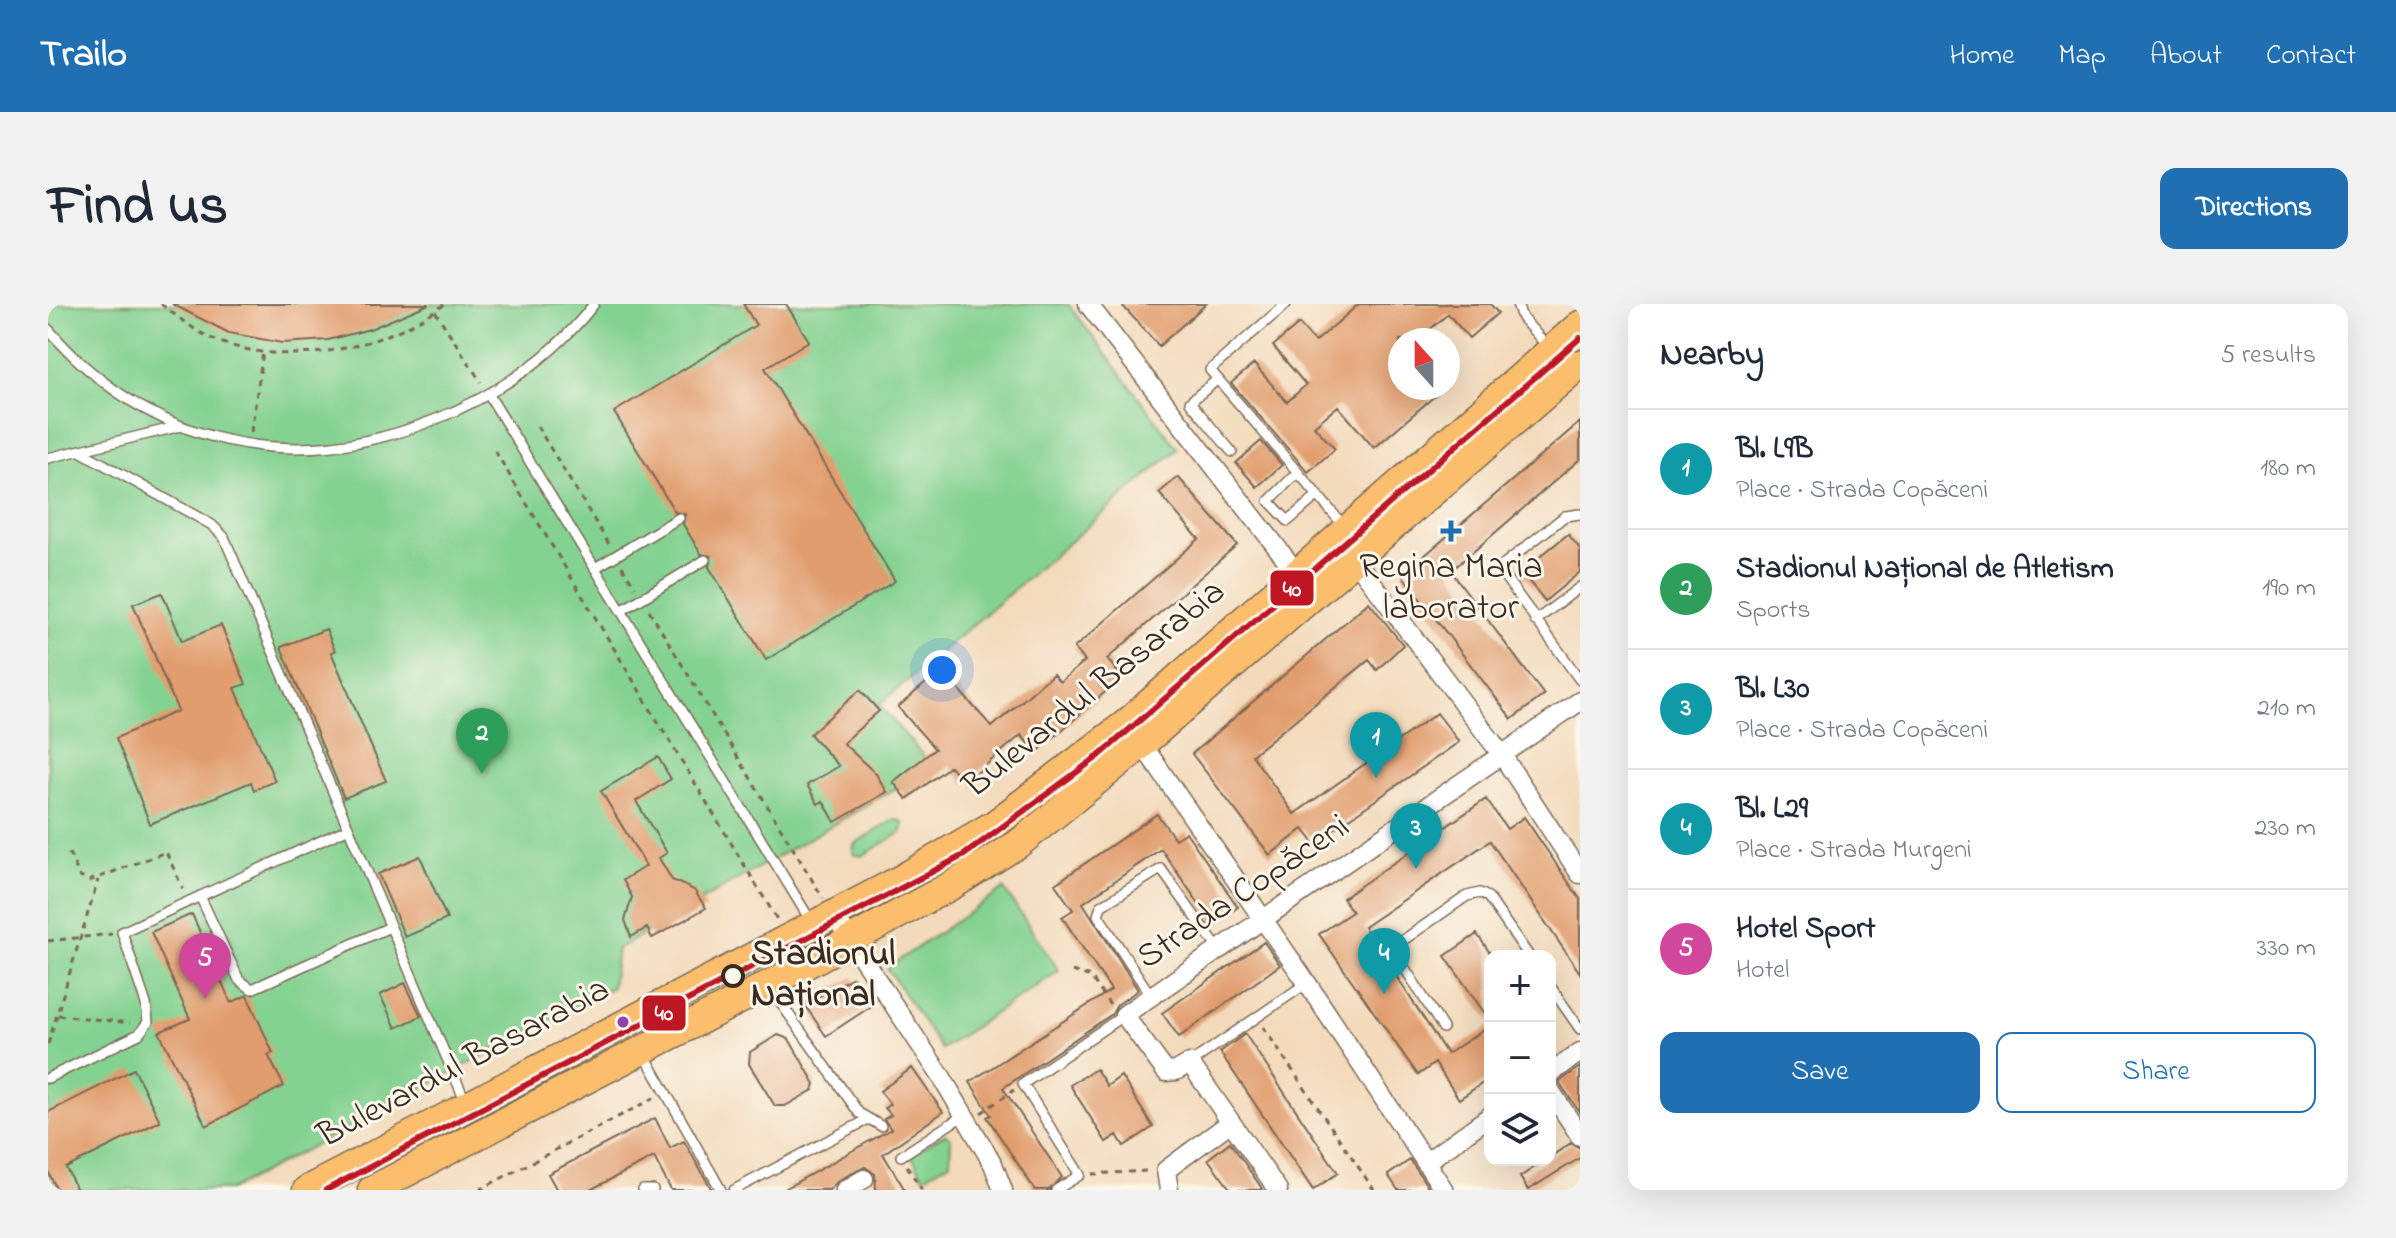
<!DOCTYPE html>
<meta charset="utf-8">
<style>
:root{--surface:#fff;--page:#f2f2f3;--text:#1f2937;--muted:#747a83;--line:#e0e1e3;--accent:#1f6fb2}
body{margin:0;font-family:"Indie Flower",sans-serif;background:var(--page);color:var(--text)}
.controls{position:absolute;right:24px;bottom:24px;display:grid;overflow:hidden;border-radius:16px;box-shadow:0 8px 32px #0002}
.controls button{width:72px;height:72px;display:grid;place-items:center;padding:0;border:0;border-bottom:2px solid var(--line);background:var(--surface);color:var(--text);font:40px sans-serif}
.compass{position:absolute;left:1340px;top:24px;width:72px;height:72px;border-radius:50%;background:var(--surface);box-shadow:0 8px 32px #0002;rotate:339deg}
.you{position:absolute;left:894px;top:366px;width:28px;height:28px;margin:-20px;border:6px solid #fff;border-radius:50%;background:#1a73e8;box-shadow:0 0 0 12px #1a73e833}
.badge{display:grid;place-items:center;width:52px;height:52px;border-radius:50%;background:var(--accent);color:#fff;font-size:26px;font-weight:700}
.pin{position:absolute;translate:-50% -66px;filter:drop-shadow(0 2px 4px #0008)}
.pin::after{content:'';position:absolute;top:42px;width:28px;height:24px;background:inherit;clip-path:polygon(0 0,100% 0,50% 100%)}
.list{margin:0;padding:0;list-style:none}
h2{display:flex;justify-content:space-between;align-items:center;height:104px;margin:0;padding:0 32px;font-size:34px}
h2 small{font-size:26px;font-weight:400;color:var(--muted)}
.list li{display:grid;grid-template-columns:52px 1fr auto;gap:24px;align-items:center;box-sizing:border-box;height:120px;padding:0 32px;border-top:2px solid var(--line)}
.list b{display:block;font-size:30px;white-space:nowrap}
.list p{margin:0;font-size:26px;white-space:nowrap;color:var(--muted)}
.list em{font-size:26px;font-style:normal;color:var(--muted)}
.actions{display:flex;gap:16px;padding:24px 32px}
.actions a{flex:1;padding:18px 0;border:2px solid var(--accent);border-radius:16px;text-align:center;font-size:28px;color:var(--accent)}
.actions .main{background:var(--accent);color:#fff}
.icon{flex:none;width:44px;height:44px;fill:none;stroke:currentColor;stroke-width:2;stroke-linecap:round;stroke-linejoin:round}
.map{position:relative;flex:none;width:1532px;height:886px;overflow:hidden;border-radius:16px}
header{display:flex;align-items:center;gap:48px;box-sizing:border-box;height:112px;padding:0 40px;background:var(--accent);color:#fff}
header strong{font-size:38px}
nav{display:flex;gap:44px;margin-inline-start:auto;font-size:28px}
.intro{display:flex;align-items:center;justify-content:space-between;box-sizing:border-box;height:192px;padding:0 48px}
h1{margin:0;font-size:56px}
.button{padding:20px 36px;border-radius:16px;background:var(--accent);color:#fff;font-size:28px;font-weight:700}
main{display:flex;gap:48px;padding:0 48px}
aside{flex:1;background:var(--surface);border-radius:16px;box-shadow:0 8px 32px #0002}
.map>svg:first-child{display:block}
.green{fill:#84d291;stroke:#607e58;stroke-width:2}
.building{fill:#e19d6d}
.lines{fill:none;stroke-linecap:round;stroke-linejoin:round}
.lane-casing{stroke:#7b6855;stroke-width:12}
.street-casing{stroke:#7b6855;stroke-width:21}
.primary-casing{stroke:#7b6855;stroke-width:31}
.path{stroke:#7b6855;stroke-width:3;stroke-dasharray:6 6;stroke-linecap:butt}
.lane{stroke:#fff;stroke-width:9}
.street{stroke:#fff;stroke-width:18}
.primary{stroke:#fabe6d;stroke-width:28}
.tram-1-casing{stroke:#fbf7ec;stroke-width:12}
.tram-1{stroke:#be1622;stroke-width:6}
.poi-dot{fill:#1f6fb2;stroke:#fbf7ec;stroke-width:3}
.stop-dot{fill:#fbf7ec;stroke:#3b2a1e;stroke-width:4}
.bus-dot{fill:#8e44ad;stroke:#fbf7ec;stroke-width:3}
.labels{text-anchor:middle;dominant-baseline:central;stroke-width:6;stroke-linejoin:round;paint-order:stroke}
.poi-label{font-size:36px;fill:#3b2a1e;stroke:#fbf7ec}
.street-label{font-size:36px;fill:#3b2a1e;stroke:#fbf7ec}
.stop-label{font-size:36px;font-weight:bold;fill:#3b2a1e;stroke:#fbf7ec;text-anchor:start}
.line-badge{stroke:#fbf7ec;stroke-width:3}
.badge-label{font-size:22px;text-anchor:middle;font-weight:bold;fill:#fff}
</style>
<header>
<strong>Trailo</strong>
<nav><a>Home</a><a>Map</a><a>About</a><a>Contact</a></nav>
</header>
<div class="intro"><h1>Find us</h1><a class="button">Directions</a></div>
<main>
<div class="map">
<svg width="1532" height="886" viewBox="0 0 1532 886">
<rect width="100%" height="100%" fill="#fbf7ec"/>
<filter id="ink" filterUnits="userSpaceOnUse"><feTurbulence type="fractalNoise" baseFrequency=".0125" numOctaves="2"/><feDisplacementMap in="SourceGraphic" scale="16" xChannelSelector="R" yChannelSelector="G"/><feConvolveMatrix kernelMatrix="1 2 1 2 8 2 1 2 1" color-interpolation-filters="sRGB"/></filter>
<filter id="wash" filterUnits="userSpaceOnUse"><feTurbulence type="fractalNoise" baseFrequency=".006" numOctaves="4" result="noise"/><feDisplacementMap in="SourceGraphic" scale="32" xChannelSelector="R" yChannelSelector="G"/><feGaussianBlur stdDeviation="1.8" result="paint"/><feColorMatrix in="noise" values="0 0 0 0 0 0 0 0 0 0 0 0 0 0 0 0 0 1.4 0 .05"/><feComposite in="paint" operator="in"/></filter>
<g filter="url(#wash)">
<rect width="100%" height="100%" fill="#f3dabb"/>
<path class="green" d="M0,0h1020l110,145 -299,256 54,62 -316,182 -5,38 -382,203h-182z
M847,515l8,3 -1,10 -40,24 -9,-2 1,-10z
M956,585l55,82 -118,78 -54,-81z
M897,830l6,4 -1,24 -26,15 -13,-22z"/>
<g id="blocks">
<path class="building" d="M124,0h257l-59,25 -42,11 -46,3 -53,-10z
M695,0h43l23,37 -44,27 130,213 -129,79 -57,-93 2,-11 -10,-2 -18,-30 2,-10 -10,-2 -61,-100 142,-87z
M1073,0h85l-47,42z
M1311,0h131l8,9 -29,25 -21,-24 -20,17 7,9h-35v48h44l-70,60 -36,-42 -24,20 21,23 -27,23 -77,-89 23,-19 33,38 19,-17 -33,-39 26,-22 16,18z
M1532,118v37l-129,112 93,124 -32,24 -110,-144z
M1213,137l21,24 -25,22 -21,-24z
M1130,173l59,68 -130,114 15,18 -86,76 -15,-18 -56,48 -15,-17 -43,33 -14,-17 42,-33 -37,-42 43,-37 51,57 61,-53 7,8 25,-21 -11,-13 125,-109 -40,-46z
M1520,230l12,15v23l-35,29 -24,-29z
M114,289l20,48 39,-16 25,59 -11,4 40,93 -21,9 -3,-8 -101,42 -34,-86 62,-27 -45,-107z
M1321,298l34,43 -26,25 -8,-10 -117,95 42,59 143,-101 22,29 -145,101 -11,-14 -33,26 -78,-101z
M278,325l9,22 -4,1 55,129 -42,17 -63,-151z
M812,386l19,21 -36,32 33,31 11,18 -52,30 -12,-21 -5,3 -11,-19 32,-19 -29,-32z
M610,453l13,22 -35,22 31,52 -8,5 13,22 22,10 12,18 -54,30 -5,-10 -16,9 -6,-17 7,-23 -9,-17 23,-14 -45,-75z
M1438,495l21,30 17,-12 56,82v74l-90,-132 -126,86 83,127 43,-28v52l-31,21 -24,-36 -17,12 -99,-141 33,-22 -9,-14z
M1109,510l18,25 11,-7 52,75 -25,17 -52,-75 -78,54 55,87 -21,15 -5,9 -109,74 59,89 -13,13h-14l-48,-73 4,-2 -21,-33 141,-92 -49,-73 11,-7 -18,-26z
M372,552l27,63 -42,18 -27,-63z
M144,610l39,89 16,-8 26,58 -5,2 16,31 -78,40 -47,-94 31,-13 -39,-87z
M1429,630l13,19v68l-45,-65z
M1216,638l16,23 -101,72 -17,-24z
M805,673l20,28 -47,31 -22,-32z
M357,679l16,33 -25,12 -16,-33z
M1197,730l93,139 -25,17 -93,-138z
M730,731l11,4 26,45 -2,6 -28,16h-10l-26,-42 1,-12z
M1532,763v46l-21,-31z
M864,764l31,44 -60,42 22,36h-29l-1,-16 -10,-7 -26,13 -10,10h-46l108,-61 -7,-10 7,-4 -6,-7 5,-4 -10,-13z
M86,765l26,52 -94,47 11,22h-20l-9,-19v-59z
M1048,765l11,17 14,-10 32,51 -29,19 -7,-11 -11,7 -36,-57z
M607,814l15,30 14,-7 28,49h-41l-17,-33 -64,33h-33l-9,-16z
M1182,838l33,48h-32l-23,-31z
M1523,839l9,5v10l-52,32 -8,-13z
M1362,856l20,30h-32l-10,-15z"/>
</g>
</g>
<g filter="url(#ink)">
<use href="#blocks" fill-opacity="0" stroke="#7b6855" stroke-width="2"/>
<g class="lines">
<defs>
<path id="lane" d="M1238,0l-76,66 134,156
M1469,0l5,14 28,31
M0,25c101,117 243,148 386,91 62,-25 119,-63 160,-116
M1170,75l-28,23 42,50
M441,91l323,528
M32,147l132,74 12,12 242,566
M0,154l133,-32
M1250,168l-29,29 19,20 30,-26
M1532,210l-15,2 -61,48 -2,9 78,107
M547,264l84,-50
M573,307l84,-51
M1487,317l45,-34
M152,592l39,84 13,9 138,-62
M1502,682l30,43
M722,684l89,125 22,13
M1103,692l-53,-81 3,-9 60,-37 58,81
M1395,724l-46,-72 2,-13 68,-47 13,-3 8,4 41,59
M596,750l77,136
M1142,759l117,-80
M0,774l91,-44 9,-12 -2,-18 -24,-72 225,-103
M853,852l63,-41
M595,886h10
M686,886l133,-70
M1008,886l24,-15 -57,-91 101,-69"/>
<path id="street" d="M1040,0l208,268
M1307,256l147,195 78,119
M1094,440l165,239 137,207
M785,610l108,162 52,88 10,26
M1502,770l30,-22
M1502,786l30,46
M1378,858l64,-46
M797,886l19,-11
M1121,886l-3,-20 65,-48
M1230,886l-88,-127 -14,8 -10,1 -42,-57 456,-314"/>
<path id="primary" d="M259,886l589,-308 99,-58 132,-101 453,-398
M324,886l396,-205 188,-102 62,-39 124,-100 438,-380"/>
</defs>
<use href="#lane" class="lane-casing"/>
<use href="#street" class="street-casing"/>
<use href="#primary" class="primary-casing"/>
<path class="path" d="M113,0c18,14 40,32 62,39 72,25 161,5 222,-39
M387,7l46,71
M489,122l73,120
M203,128l12,-80
M447,147l283,470
M574,262l13,21
M601,306l174,288
M21,549l11,24 9,4 77,-29 17,37
M0,637l64,-7
M1024,667l19,6 19,28
M10,711l72,8
M1215,723l111,163
M0,740l50,-164
M933,809l33,-23
M859,862l15,24
M1044,870l56,-3
M431,886l177,-93"/>
<use href="#lane" class="lane"/>
<use href="#street" class="street"/>
<use href="#primary" class="primary"/>
<defs>
<path id="tram-1" d="M278,886l638,-335 136,-100 480,-417"/>
</defs>
<use href="#tram-1" class="tram-1-casing"/>
<use href="#tram-1" class="tram-1"/>
</g>
</g>
<path class="poi-dot" d="M1399 215h8v8h8v8h-8v8h-8v-8h-8v-8h8z"/>
<circle class="stop-dot" cx="685" cy="672" r="10"/>
<circle class="bus-dot" cx="575" cy="718" r="7"/>
<g class="labels">
<g class="poi-label">
<text x="1403" y="264">Regina Maria<tspan x="1403" dy="41">laborator</tspan></text>
</g>
<g class="street-label">
<text transform="translate(1047 386) rotate(-39)">Bulevardul Basarabia</text>
<text transform="translate(1196 589) rotate(-34)">Strada Copăceni</text>
<text transform="translate(416 760) rotate(-28)">Bulevardul Basarabia</text>
</g>
<g class="stop-label">
<text x="703" y="651">Stadionul<tspan x="703" dy="41">Național</tspan></text>
</g>
</g>
<g class="line-badge">
<rect x="1221" y="265" width="46" height="38" rx="8" fill="#be1622"/>
<rect x="593" y="690" width="46" height="38" rx="8" fill="#be1622"/>
</g>
<g class="badge-label">
<text x="1244" y="292">40</text>
<text x="616" y="716">40</text>
</g>
</svg>
<div class="controls">
<button>+</button>
<button>−</button>
<button><svg class="icon" aria-label="layers" viewBox="0 0 24 24"><path d="M12 4l9 5-9 5-9-5zM3 14l9 5 9-5"/></svg></button>
</div>
<svg class="compass" viewBox="-18 -18 36 36"><path d="M0-13l5 13h-10z" fill="#e53935"/><path d="M0 13l5-13h-10z" fill="#747a83"/></svg>
<div class="you"></div>
<div class="pin badge" style="left:1328px;top:474px;background:#0f9aa8">1</div>
<div class="pin badge" style="left:434px;top:470px;background:#2e9e5b">2</div>
<div class="pin badge" style="left:1368px;top:565px;background:#0f9aa8">3</div>
<div class="pin badge" style="left:1336px;top:690px;background:#0f9aa8">4</div>
<div class="pin badge" style="left:157px;top:695px;background:#d1479c">5</div>
</div>
<aside>
<h2>Nearby<small>5 results</small></h2>
<ul class="list">
<li><span class="badge" style="background:#0f9aa8">1</span><div><b>Bl. L9B</b><p>Place · Strada Copăceni</p></div><em>180 m</em></li>
<li><span class="badge" style="background:#2e9e5b">2</span><div><b>Stadionul Național de Atletism</b><p>Sports</p></div><em>190 m</em></li>
<li><span class="badge" style="background:#0f9aa8">3</span><div><b>Bl. L30</b><p>Place · Strada Copăceni</p></div><em>210 m</em></li>
<li><span class="badge" style="background:#0f9aa8">4</span><div><b>Bl. L29</b><p>Place · Strada Murgeni</p></div><em>230 m</em></li>
<li><span class="badge" style="background:#d1479c">5</span><div><b>Hotel Sport</b><p>Hotel</p></div><em>330 m</em></li>
</ul>
<div class="actions"><a class="main">Save</a><a>Share</a></div>
</aside>
</main>
